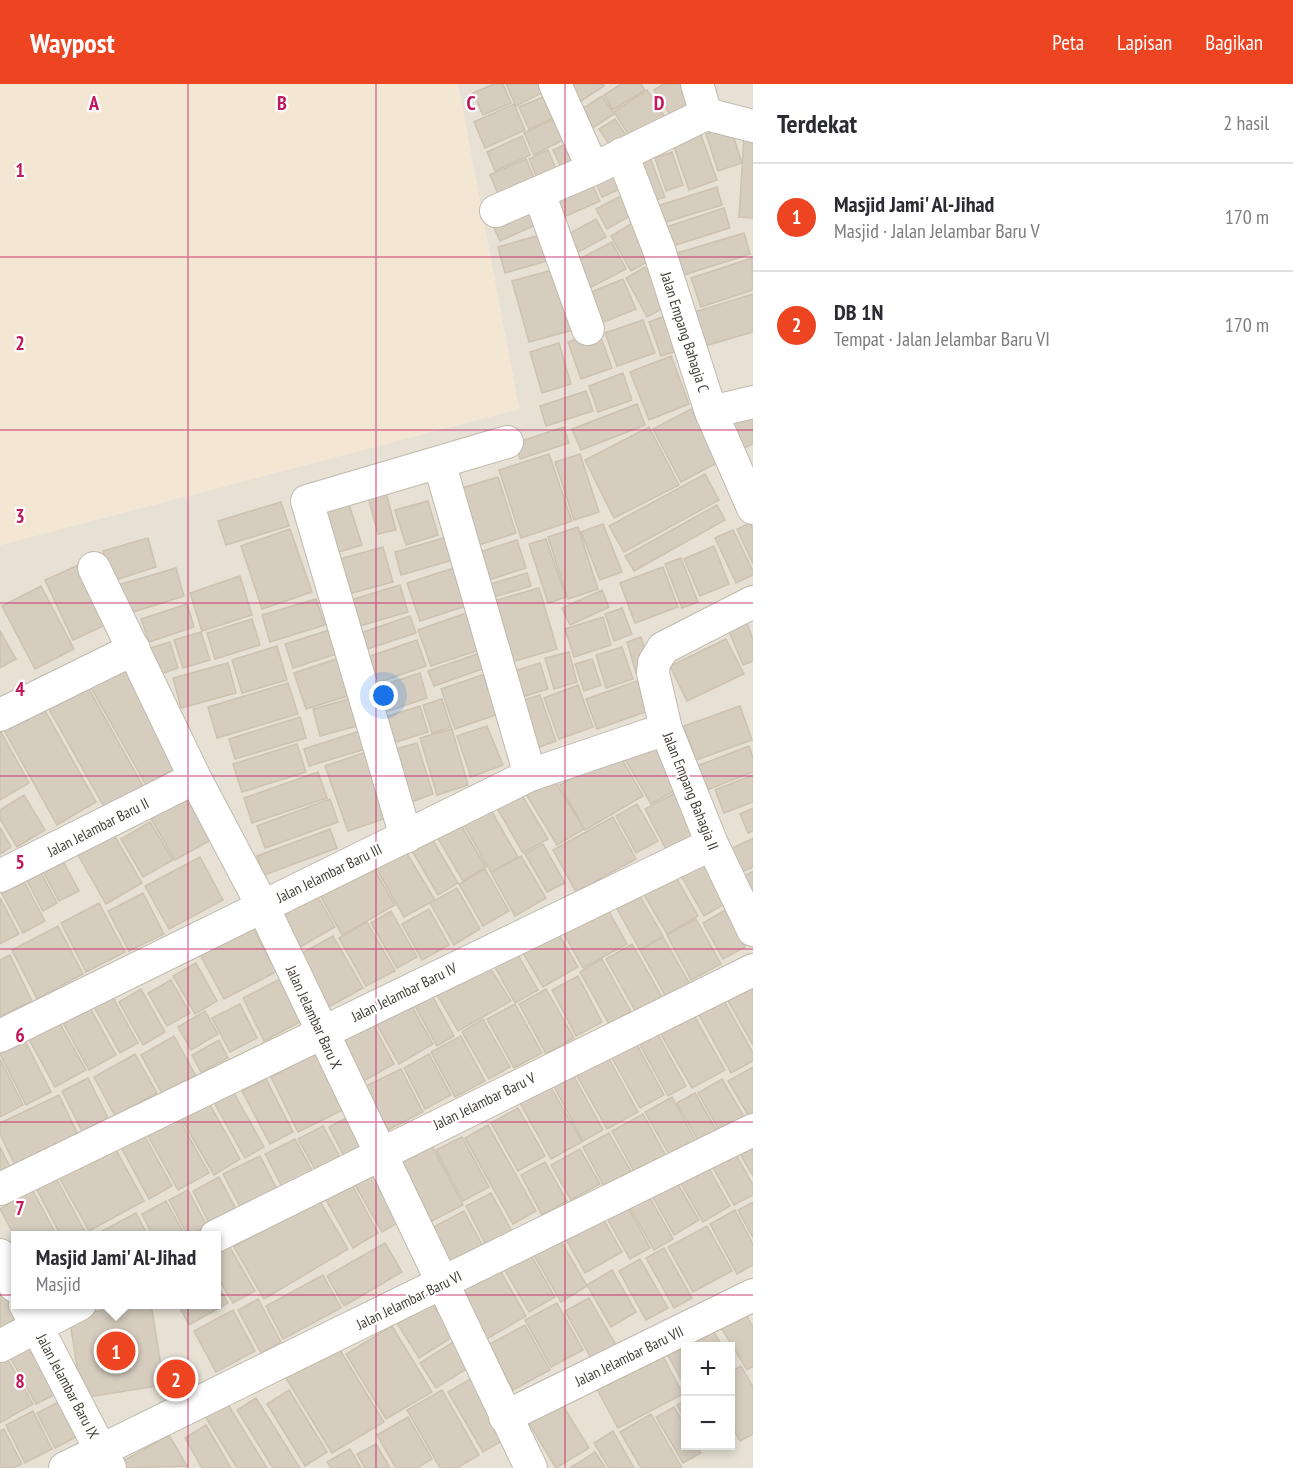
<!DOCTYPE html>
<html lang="id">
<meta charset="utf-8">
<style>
:root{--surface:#fff;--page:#f7f7f7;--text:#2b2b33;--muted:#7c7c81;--line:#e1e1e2;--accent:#ed4522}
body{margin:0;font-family:"PT Sans Narrow",sans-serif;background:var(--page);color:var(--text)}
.controls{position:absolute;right:18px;bottom:18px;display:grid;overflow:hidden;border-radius:0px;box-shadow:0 3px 9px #0003}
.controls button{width:54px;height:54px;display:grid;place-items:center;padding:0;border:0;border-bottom:2px solid var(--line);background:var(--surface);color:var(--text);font:30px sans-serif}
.you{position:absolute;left:384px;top:612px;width:21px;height:21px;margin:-15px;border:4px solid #fff;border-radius:50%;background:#1a73e8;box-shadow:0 0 0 9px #1a73e833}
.badge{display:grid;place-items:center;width:39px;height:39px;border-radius:50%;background:var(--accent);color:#fff;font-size:20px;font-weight:700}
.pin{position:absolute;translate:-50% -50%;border:3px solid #fff;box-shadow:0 2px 6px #0006}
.popup{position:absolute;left:11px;top:1147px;width:210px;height:78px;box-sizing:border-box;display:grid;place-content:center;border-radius:0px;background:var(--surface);filter:drop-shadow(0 2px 4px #0005);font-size:20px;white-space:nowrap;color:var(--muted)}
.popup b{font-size:22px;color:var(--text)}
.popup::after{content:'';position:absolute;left:50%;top:100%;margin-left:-12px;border:12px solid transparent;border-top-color:var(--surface)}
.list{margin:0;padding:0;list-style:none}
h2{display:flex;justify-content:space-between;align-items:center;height:78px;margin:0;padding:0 24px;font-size:26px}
h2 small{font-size:20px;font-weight:400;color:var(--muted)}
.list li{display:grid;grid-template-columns:39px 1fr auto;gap:18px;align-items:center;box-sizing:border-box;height:108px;padding:0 24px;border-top:2px solid var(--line)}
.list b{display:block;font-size:22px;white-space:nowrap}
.list p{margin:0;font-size:20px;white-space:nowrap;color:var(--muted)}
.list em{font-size:20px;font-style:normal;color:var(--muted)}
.map{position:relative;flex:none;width:753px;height:1384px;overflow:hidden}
header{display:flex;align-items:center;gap:36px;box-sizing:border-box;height:84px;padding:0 30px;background:var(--accent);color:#fff}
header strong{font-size:28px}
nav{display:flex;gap:33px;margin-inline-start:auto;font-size:21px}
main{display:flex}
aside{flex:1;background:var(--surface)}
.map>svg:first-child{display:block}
.residential{fill:#e6e1d4;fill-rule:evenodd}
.commercial{fill:#f3e6d2}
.building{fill:#d6cdbf;stroke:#cdc2b0;stroke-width:1.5}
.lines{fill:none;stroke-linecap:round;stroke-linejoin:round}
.minor-casing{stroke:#c0b9ac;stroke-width:34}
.minor{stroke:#fff;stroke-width:32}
.grid{fill:none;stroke:#c2185b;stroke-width:1.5;stroke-opacity:0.55}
.labels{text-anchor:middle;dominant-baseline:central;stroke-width:4.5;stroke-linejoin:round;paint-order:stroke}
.street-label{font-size:15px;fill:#443f36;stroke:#fff}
.grid-label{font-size:20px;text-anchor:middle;font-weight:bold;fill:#c2185b;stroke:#fff;stroke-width:4.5;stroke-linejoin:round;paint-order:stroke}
</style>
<header>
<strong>Waypost</strong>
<nav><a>Peta</a><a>Lapisan</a><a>Bagikan</a></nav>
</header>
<main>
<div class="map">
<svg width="753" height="1384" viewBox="0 0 753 1384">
<rect width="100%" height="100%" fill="#f2efe6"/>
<path class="residential" d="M458,0h295v1384h-753v-923l519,-136zM15,1152h201v68h-201zM686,1262h44v100h-44z"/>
<path class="commercial" d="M0,0h458l61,325 -519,136z"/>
<path class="building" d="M494,0h9l8,19 -28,12 -10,-22z
M506,0h42l2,5 -34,17z
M566,0h37l1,2 -26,17z
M621,0h20l4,6 -32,20 -9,-15z
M664,0h27l6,15 -25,18 -18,-27z
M647,6l18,27 -34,22 -17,-27z
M553,9l9,21 -33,15 -10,-22z
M602,12l12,18 -23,15 -12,-18z
M514,20l11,26 -40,18 -11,-26z
M564,31l9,20 -39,20 -10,-22z
M615,35l12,18 -16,10 -12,-18z
M730,42l12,37 -24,8 -12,-37z
M701,51l16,45 -28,10 -16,-46z
M522,52l8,19 -35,16 -8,-19z
M744,53l9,1v80l-14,-1z
M575,56l9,16 -23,11 -8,-17z
M548,66l8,19 -19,8 -8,-18z
M648,68l17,45 -18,6 -16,-45z
M672,68l11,33 -17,6 -11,-33z
M526,75l9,21 -36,16 -9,-21z
M620,75l11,25 -29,13 -11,-25z
M588,91l12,26 -43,19 -11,-27z
M717,103l5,18 -66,20 -5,-17z
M626,109l11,19 -30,17 -11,-20z
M538,112l11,23 -49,22 -11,-24z
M724,124l6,20 -61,19 -6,-19z
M596,135l10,18 -39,21 -9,-18z
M637,136l21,36 -27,15 -20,-35z
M744,149l6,21 -66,21 -7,-22z
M543,150l7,26 -45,13 -7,-26z
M612,158l14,27 -46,24 -14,-27z
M752,174l1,32 -52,17 -10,-29z
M645,183l22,39 -20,11 -21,-39z
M560,184l17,61 -48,13 -17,-61z
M623,195l13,30 -45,18 -12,-30z
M753,210v38l-52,15 -10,-34z
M668,231l12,35 -19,6 -12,-34z
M643,236l12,33 -38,13 -12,-33z
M599,248l13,36 -31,11 -13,-37z
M559,259l12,41 -29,9 -12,-41z
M671,272l18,48 -40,16 -19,-48z
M623,289l9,27 -34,12 -9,-26z
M586,307l7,20 -47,15 -6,-20z
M637,320l8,21 -64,25 -9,-21z
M753,323v37l-18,8 -14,-30z
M691,325l28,53 -38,20 -28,-53z
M564,343l5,16 -49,16 -5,-16z
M649,343l30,58 -65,33 -29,-58z
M549,370l23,67 -51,17 -22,-68z
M580,370l19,58 -25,8 -19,-58z
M705,390l14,26 -95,52 -15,-26z
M498,393l18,56 -46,15 -18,-57z
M384,401l12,45 -18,4 -12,-45z
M428,417l10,34 -32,10 -11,-35z
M281,418l8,24 -63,19 -8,-24z
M349,420l13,41 -36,11 -13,-42z
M717,421l8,15 -91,51 -9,-15z
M750,439l3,7v34l-16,-35z
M603,440l19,48 -22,8 -19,-48z
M578,443l20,62 -30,10 -20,-62z
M290,445l22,63 -50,17 -21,-63z
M733,446l20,41v4l-17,8 -21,-45z
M447,453l6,23 -52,15 -6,-23z
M148,454l8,29 -44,14 -9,-30z
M546,455l20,58 -18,6 -19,-59z
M517,456l9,28 -47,15 -9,-28z
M714,462l15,38 -29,12 -16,-37z
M383,463l10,35 -55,15 -9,-35z
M681,474l17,44 -16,6 -17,-44z
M83,479l27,60 -37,17 -28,-60z
M663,483l15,40 -43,16 -15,-40z
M176,484l8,28 -57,18 -9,-29z
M454,484l12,38 -46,15 -13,-38z
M527,489l4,13 -47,14 -4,-13z
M240,492l12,39 -50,16 -12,-38z
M400,501l8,27 -59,17 -8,-26z
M41,502l33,63 -39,20 -33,-63z
M539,504l18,61 -49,14 -18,-61z
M602,506l7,17 -39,18 -8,-17z
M316,515l9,26 -55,17 -8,-27z
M187,520l7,23 -45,15 -8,-23z
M622,524l10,26 -18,7 -9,-27z
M469,528l13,37 -51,17 -13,-36z
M410,532l6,17 -61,20 -6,-16z
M744,532l9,23v22l-10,4 -17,-41z
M603,533l8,28 -37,12 -9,-28z
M252,535l8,26 -45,14 -8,-26z
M329,546l7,24 -43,14 -8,-24z
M0,547l16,28 -16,9z
M201,548l9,28 -27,8 -9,-28z
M641,553l10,32 -15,4 -9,-31z
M726,555l18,35 -57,27 -17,-35z
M417,556l9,26 -55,19 -12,-25z
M170,558l8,26 -26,9 -8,-27z
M277,562l10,34 -45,13 -10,-33z
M622,563l11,32 -27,9 -10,-33z
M483,568l5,15 -54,19 -6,-15z
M569,568l8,30 -23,7 -9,-31z
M121,574l60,107 -35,20 -61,-108z
M339,574l12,37 -45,14 -12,-36z
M592,575l9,26 -17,6 -9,-27z
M228,579l8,30 -55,15 -8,-30z
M540,579l8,26 -29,9 -8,-26z
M491,588l13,40 -49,17 -14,-40z
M420,589l7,25 -42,14 -8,-25z
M84,596l61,110 -38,22 -62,-110z
M640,596l11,30 -54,19 -11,-30z
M288,599l10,31 -81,24 -9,-31z
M578,601l15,42 -34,12 -15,-41z
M540,611l16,46 -20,7 -15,-47z
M353,614l8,27 -41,11 -7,-27z
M442,615l9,28 -19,6 -9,-28z
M39,616l57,102 -39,23 -57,-102z
M420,622l8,26 -35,11 -8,-26z
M740,622l12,34 -56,20 -12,-34z
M300,633l6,21 -71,21 -6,-20z
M487,642l16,39 -32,12 -14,-41z
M452,645l16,56 -31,10 -17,-57z
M0,646l29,53 -29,17z
M363,646l6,18 -60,18 -5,-17z
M651,651l30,52 -30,17 -30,-52z
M417,659l16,51 -22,8 -22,-51z
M297,660l9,28 -64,20 -9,-28z
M749,662l4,11v15l-46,18 -10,-24z
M369,667l23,65 -44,15 -23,-65z
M618,668l25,44 -58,34 -25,-45z
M318,688l9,26 -75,25 -8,-25z
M550,689l34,56 -27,16 -34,-56z
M753,691v27l-29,11 -9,-23z
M181,705l30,51 -36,20 -29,-50z
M518,705l30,50 -25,14 -29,-50z
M679,707l23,43 -34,19 -23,-44z
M24,711l21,35 -28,17 -17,-28v-9z
M330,715l8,23 -73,26 -8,-22z
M486,718l32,55 -27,15 -31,-54z
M637,720l21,37 -22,12 -20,-37z
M753,724v23l-5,2 -8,-19z
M456,733l30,50 -23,14 -30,-51z
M613,733l23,42 -60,33 -23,-42z
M150,738l23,38 -30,17 -22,-38z
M0,743l11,20 -11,7z
M330,745l7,19 -73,27 -7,-19z
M428,748l30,51 -20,12 -30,-51z
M114,751l28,48 -36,21 -28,-49z
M753,754v29l-18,8 -11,-23z
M400,758l35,58 -31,17 -34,-60z
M543,760l22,39 -18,9 -22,-38z
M699,767l29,51 -24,14 -29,-51z
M58,768l21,39 -20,10 -21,-39z
M521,772l25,42 -31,18 -24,-43z
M200,773l23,43 -54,29 -24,-43z
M367,773l28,48 -53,30 -27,-49z
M37,781l20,38 -14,8 -20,-38z
M669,781l29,51 -31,18 -30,-51z
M485,785l24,42 -26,15 -24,-42z
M753,787v22l-11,6 -9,-16z
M20,790l25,47 -22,12 -23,-43z
M633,800l30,52 -23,14 -30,-54z
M311,801l24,42 -40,23 -24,-41z
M457,804l23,41 -26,16 -24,-42z
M143,809l21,41 -35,17 -21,-40z
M0,814l19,36 -19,10z
M602,815l25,45 -44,24 -25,-45z
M99,819l26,49 -39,20 -25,-49z
M429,825l20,36 -27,15 -20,-36z
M725,826l20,37 -22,12 -20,-36z
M391,827l26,46 -20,11 -26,-45z
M247,833l29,55 -52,27 -29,-54z
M696,835l25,45 -30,16 -24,-45z
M551,837l27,46 -35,20 -27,-46z
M367,838l28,49 -29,15 -27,-48z
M58,842l25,48 -46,25 -25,-49z
M333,852l30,52 -38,21 -30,-52z
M663,853l28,49 -24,13 -27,-49z
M510,857l28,49 -23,13 -28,-50z
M632,860l31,55 -26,15 -31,-55z
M10,871l22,46 -32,15v-56z
M483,873l28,44 -53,30 -28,-49z
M602,875l29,53 -22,12 -29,-52z
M196,879l21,38 -22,13 -22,-38z
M578,892l24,46 -26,14 -24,-46z
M282,894l22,42 -40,21 -21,-43z
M171,896l19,33 -23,13 -19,-33z
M106,901l32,58 -18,10 -32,-57z
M427,902l27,50 -17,10 -28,-51z
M753,902v59l-25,-44z
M141,905l24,43 -22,13 -24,-43z
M546,905l28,49 -28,16 -27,-50z
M405,910l28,50 -34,20 -28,-50z
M84,913l32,58 -27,15 -32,-58z
M723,915l30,54v8l-22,12 -33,-60z
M240,920l17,34 -27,14 -18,-34z
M515,920l27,49 -28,15 -27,-49z
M205,927l13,23 -27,16 -13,-23z
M692,928l33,58 -33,18 -33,-57z
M55,931l31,55 -31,17 -30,-55z
M368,931l26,49 -34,19 -27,-49z
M483,935l27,48 -21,12 -27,-47z
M20,947l31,61 -25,13 -26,-51v-13z
M657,949l29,53 -18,10 -29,-53z
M174,952l22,40 -33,19 -22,-40z
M461,952l24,45 -30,16 -24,-45z
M219,956l9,18 -27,14 -9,-17z
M636,959l28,52 -24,13 -29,-52z
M317,969l28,56 -47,23 -27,-55z
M135,970l22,39 -42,23 -21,-39z
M429,970l22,41 -26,14 -21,-41z
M607,971l31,57 -31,17 -32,-57z
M0,975l23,46 -23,12z
M753,983v52l-2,1 -23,-39z
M401,985l22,43 -35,18 -22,-44z
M571,987l32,59 -20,11 -32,-60z
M88,994l20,40 -26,13 -20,-40z
M266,995l27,53 -23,12 -28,-53z
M722,995l24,41 -24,15 -24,-42z
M549,1000l33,58 -31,17 -32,-58z
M230,1002l34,61 -19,11 -34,-61z
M695,1009l26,45 -18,11 -26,-46z
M59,1011l20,42 -63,30 -16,-33v-11z
M672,1013l29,54 -26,14 -30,-53z
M209,1019l31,56 -26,16 -33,-57z
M518,1024l27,48 -27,15 -27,-48z
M643,1030l25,46 -31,17 -25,-46z
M350,1032l17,31 -22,11 -16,-31z
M178,1033l31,56 -31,17 -31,-56z
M488,1041l48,86 -23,13 -48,-86z
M323,1042l18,33 -24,14 -19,-34z
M609,1049l24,42 -27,15 -23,-43z
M144,1051l28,51 -23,13 -28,-52z
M462,1053l27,50 -26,14 -27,-51z
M753,1053v39l-17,-29z
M295,1055l19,35 -30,16 -19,-36z
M730,1060l23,41v10l-19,10 -27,-48z
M432,1062l31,59 -43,22 -30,-59z
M0,1063l10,20 -10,5z
M115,1064l29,53 -55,30 -30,-54z
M580,1065l20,35 -29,16 -20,-35z
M260,1072l18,35 -36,19 -19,-36z
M703,1074l27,48 -27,16 -28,-49z
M375,1078l31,56 -24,14 -32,-56z
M545,1078l22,39 -25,14 -21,-40z
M673,1092l26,44 -25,15 -25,-45z
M219,1093l17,32 -27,14 -16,-32z
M56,1094l29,54 -8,4h-16l-25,-48z
M349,1095l29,54 -25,15 -31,-55z
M644,1103l29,52 -19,11 -29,-51z
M32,1105l25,47 -42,1 -15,-28z
M188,1106l19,36 -19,10 -19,-36z
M491,1109l23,42 -26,14 -22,-43z
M318,1114l30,51 -84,50 -30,-52z
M624,1116l26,48 -20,11 -27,-48z
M166,1117l19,34 -32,1 -11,-22z
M753,1118v36l-15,-28z
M735,1126l18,34v21l-16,9 -27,-50z
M464,1127l22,41 -41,21 -21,-41z
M136,1129l12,23h-55z
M600,1129l22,39 -37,21 -22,-39z
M707,1142l25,45 -39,21 -25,-45z
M557,1150l30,52 -26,16 -30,-52z
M385,1159l17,29 -58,34 -17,-30z
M228,1160l27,47 -22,12 -17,-28v-25z
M525,1161l30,52 -26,15 -30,-52z
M664,1164l28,50 -18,10 -28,-50z
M640,1175l28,49 -22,12 -27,-49z
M496,1179l30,53 -41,24 -31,-53z
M612,1186l24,42 -25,15 -24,-42z
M0,1187l26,43 -25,14 -1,-2z
M323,1191l18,33 -58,31 -17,-33z
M216,1199l12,20 -39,22 -11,-21h38z
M427,1212l27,40 -35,22 -26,-41z
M589,1214l27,47 -25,13 -26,-47z
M258,1215l23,43 -20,11 -23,-43z
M557,1219l26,47 -32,17 -26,-47z
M739,1219l14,24v39l-6,4 -33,-54z
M142,1220h9l13,81 -82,13 -13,-82z
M233,1226l22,41 -39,21 -22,-41z
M709,1239l13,23h-26l-7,-12z
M525,1241l25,45 -37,20 -25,-45z
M392,1242l40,66 -46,27 -40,-65z
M684,1247l8,15h-6v42l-25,-45z
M41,1254l27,50 -32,16 -27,-49z
M455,1257l16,25 -35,22 -16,-25z
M335,1258l49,80 -52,31 -49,-80z
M657,1261l26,49 -65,34 -26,-48z
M4,1269l29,51 -33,19v-68z
M741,1282l12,21v47l-13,7 -10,-17v-52z
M179,1287l5,10 -12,6 -5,-11z
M472,1294l35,60 -24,14 -35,-60z
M289,1306l38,62 -22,14 -38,-62z
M442,1306l37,65 -22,13h-17l-33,-58z
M222,1311l45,73h-30l-37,-60z
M70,1312l18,35 -33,17 -18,-35z
M256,1314l44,70h-27l-36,-58z
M686,1316v21l-9,-16z
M560,1317l29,47 -33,20 -29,-48z
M674,1323l12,20v19h10l5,7 -18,10 -27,-46z
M33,1327l19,38 -27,14 -19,-38z
M651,1330l31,54h-41l-21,-36z
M408,1333l24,42 -15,9h-21l-19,-33z
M206,1341l25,43h-29l-17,-30z
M4,1345l18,35 -9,4h-13v-37z
M613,1347l21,37h-25l-15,-25z
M169,1351l18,31 -61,2 -3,-7z
M376,1360l14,24h-25l-8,-14z
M350,1365l11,19h-30l-4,-6z
M595,1368l10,15 -35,1z"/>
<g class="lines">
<defs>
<path id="minor" d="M555,0l38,85
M697,0l9,30
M706,30l47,12
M622,70l37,96 52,162 42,96
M539,109l49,136
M496,127l97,-42 113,-55
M711,328l42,-10
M439,378l91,313
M94,484l101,210 67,127 269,563
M753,518l-90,46 -9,15 -1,10 13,56 46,115 41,86
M0,631l134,-66
M406,753l-99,-336 200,-59
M0,792l195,-98
M0,952l530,-261 136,-46
M0,1105l712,-345
M216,1152l537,-266
M0,1171l15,31
M25,1220l85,164
M0,1262l80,-42
M505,1333l248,-122
M65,1384l688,-338"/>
</defs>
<use href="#minor" class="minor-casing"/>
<use href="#minor" class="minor"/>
</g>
<path class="grid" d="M188,0v1384M376,0v1384M565,0v1384M0,173h753M0,346h753M0,519h753M0,692h753M0,865h753M0,1038h753M0,1211h753"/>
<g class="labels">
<g class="street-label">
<text transform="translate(685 248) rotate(72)">Jalan Empang Bahagia C</text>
<text transform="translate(691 707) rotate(68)">Jalan Empang Bahagia II</text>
<text transform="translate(98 743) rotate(-27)">Jalan Jelambar Baru II</text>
<text transform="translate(329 789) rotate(-26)">Jalan Jelambar Baru III</text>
<text transform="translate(404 908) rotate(-26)">Jalan Jelambar Baru IV</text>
<text transform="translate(314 933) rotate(65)">Jalan Jelambar Baru X</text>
<text transform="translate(484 1017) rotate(-26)">Jalan Jelambar Baru V</text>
<text transform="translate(409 1216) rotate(-26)">Jalan Jelambar Baru VI</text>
<text transform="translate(629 1272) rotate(-26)">Jalan Jelambar Baru VII</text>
<text transform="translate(68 1302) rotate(62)">Jalan Jelambar Baru IX</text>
</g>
</g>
<g class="grid-label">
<text x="94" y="26">A</text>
<text x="282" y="26">B</text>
<text x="471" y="26">C</text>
<text x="659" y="26">D</text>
<text x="20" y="93">1</text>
<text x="20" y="266">2</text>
<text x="20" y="439">3</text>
<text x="20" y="612">4</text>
<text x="20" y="785">5</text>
<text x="20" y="958">6</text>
<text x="20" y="1131">7</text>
<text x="20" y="1304">8</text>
</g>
</svg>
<div class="controls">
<button>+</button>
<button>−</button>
</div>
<div class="you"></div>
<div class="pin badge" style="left:116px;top:1267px">1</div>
<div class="popup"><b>Masjid Jami' Al-Jihad</b>Masjid</div>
<div class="pin badge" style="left:176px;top:1295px">2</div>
</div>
<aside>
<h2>Terdekat<small>2 hasil</small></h2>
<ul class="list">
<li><span class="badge">1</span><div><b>Masjid Jami' Al-Jihad</b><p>Masjid · Jalan Jelambar Baru V</p></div><em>170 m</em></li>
<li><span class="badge">2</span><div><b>DB 1N</b><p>Tempat · Jalan Jelambar Baru VI</p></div><em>170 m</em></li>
</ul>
</aside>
</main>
